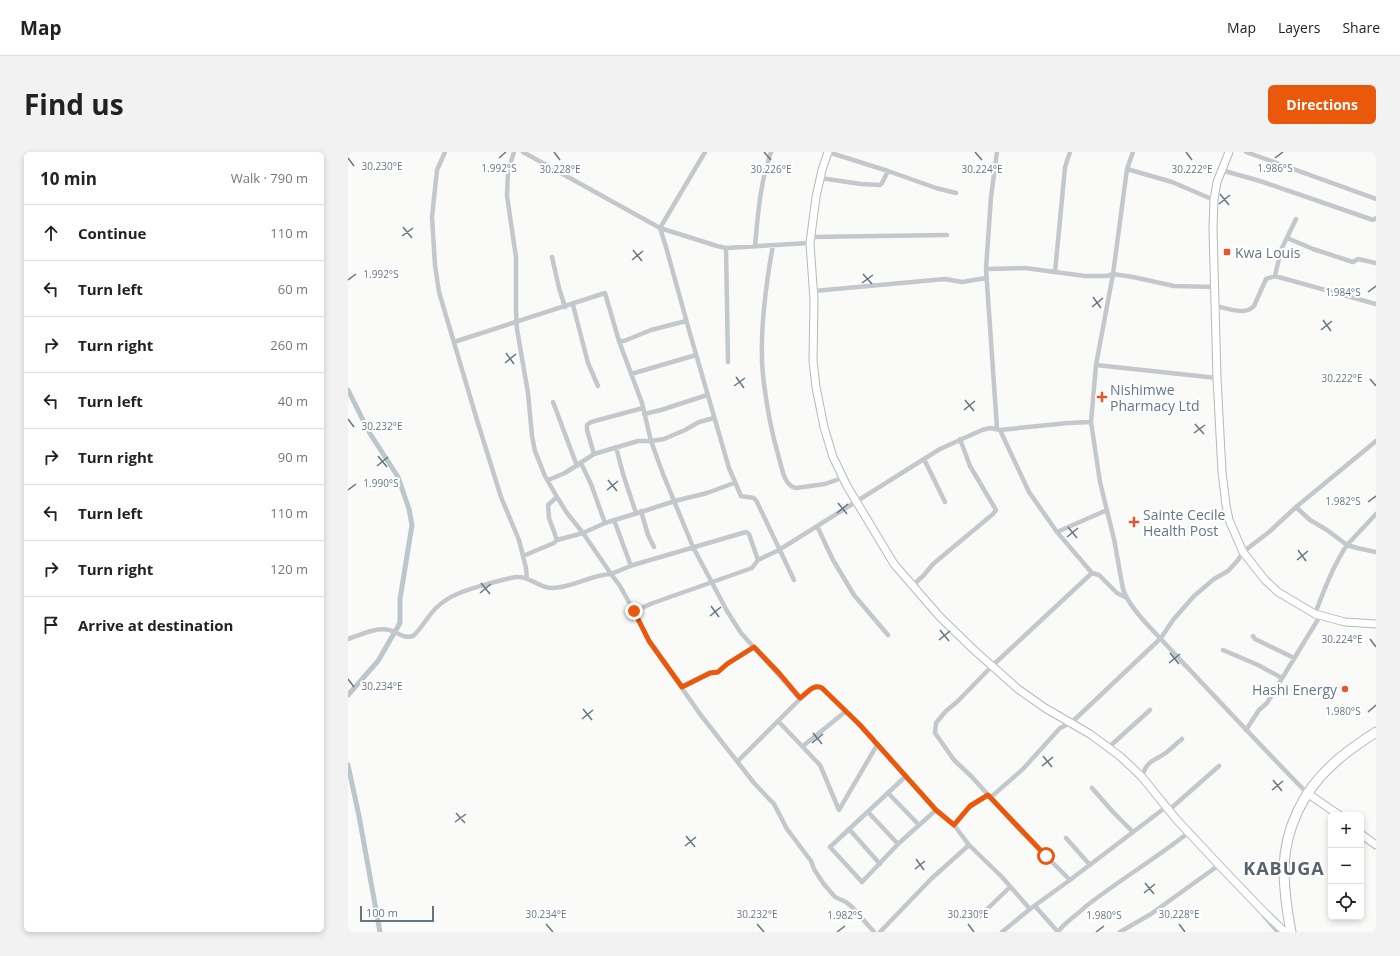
<!DOCTYPE html>
<meta charset="utf-8">
<style>
:root{--surface:#fff;--page:#f2f2f2;--text:#222;--muted:#767676;--line:#e0e0e0;--accent:#ea580c}
body{margin:0;font-family:"Open Sans",sans-serif;background:var(--page);color:var(--text)}
.controls{position:absolute;right:12px;bottom:12px;display:grid;overflow:hidden;border-radius:6px;box-shadow:0 2px 6px #0003}
.controls button{width:36px;height:36px;display:grid;place-items:center;padding:0;border:0;border-bottom:1px solid var(--line);background:var(--surface);color:var(--text);font:20px sans-serif}
.scale{position:absolute;left:12px;bottom:10px;width:74px;box-sizing:border-box;padding-left:4px;border:2px solid #657683;border-top:0;font-size:11px;line-height:14px;white-space:nowrap;color:#657683;-webkit-text-stroke:3px #fff;paint-order:stroke}
.stop{position:absolute;width:12px;height:12px;margin:-9px;border:3px solid #ea580c;border-radius:50%;background:#fff}
.stop.end{background:#ea580c;border-color:#fff;box-shadow:0 1px 4px #0008}
.list{margin:0;padding:0;list-style:none}
h2{display:flex;justify-content:space-between;align-items:center;height:52px;margin:0;padding:0 16px;font-size:17px}
h2 small{font-size:13px;font-weight:400;color:var(--muted)}
.list li{display:grid;grid-template-columns:26px 1fr auto;gap:12px;align-items:center;box-sizing:border-box;height:56px;padding:0 16px;border-top:1px solid var(--line)}
.list b{display:block;font-size:15px;white-space:nowrap}
.list em{font-size:13px;font-style:normal;color:var(--muted)}
.icon{flex:none;width:22px;height:22px;fill:none;stroke:currentColor;stroke-width:2;stroke-linecap:round;stroke-linejoin:round}
.map{position:relative;flex:none;width:1028px;height:780px;overflow:hidden;border-radius:6px}
header{display:flex;align-items:center;gap:24px;box-sizing:border-box;height:56px;padding:0 20px;background:var(--surface);border-bottom:1px solid var(--line)}
header strong{font-size:19px}
nav{display:flex;gap:22px;margin-inline-start:auto;font-size:14px}
.intro{display:flex;align-items:center;justify-content:space-between;box-sizing:border-box;height:96px;padding:0 24px}
h1{margin:0;font-size:28px}
.button{padding:10px 18px;border-radius:6px;background:var(--accent);color:#fff;font-size:14px;font-weight:700}
main{display:flex;gap:24px;padding:0 24px}
aside{flex:1;background:var(--surface);border-radius:6px;box-shadow:0 2px 6px #0003}
.map>svg:first-child{display:block}
.lines{fill:none;stroke-linecap:round;stroke-linejoin:round}
.canal{stroke:#bbc7cb;stroke-width:5}
.secondary-casing{stroke:#b3babf;stroke-width:9}
.highway-casing{stroke:#b4b9bd;stroke-width:11}
.street{stroke:#c3c8cc;stroke-width:4.5}
.secondary{stroke:#fff;stroke-width:7}
.highway{stroke:#fff;stroke-width:9}
.route{stroke:#ea580c;stroke-width:5}
.ticks{fill:none;stroke:#657683;stroke-width:1.5}
.poi-dot{fill:#e4572e;stroke:#fff;stroke-width:1.5}
.labels{text-anchor:middle;dominant-baseline:central;stroke-width:4;stroke-linejoin:round;paint-order:stroke}
.poi-label{font-size:14px;fill:#657683;stroke:#fff;text-anchor:start}
.district-label{font-size:18px;font-weight:bold;letter-spacing:1px;fill:#57646e;stroke:#fff}
.ticks-label{font-size:10px;text-anchor:middle;fill:#657683;stroke:#fff;stroke-width:4;stroke-linejoin:round;paint-order:stroke}
</style>
<header>
<strong>Map</strong>
<nav><a>Map</a><a>Layers</a><a>Share</a></nav>
</header>
<div class="intro"><h1>Find us</h1><a class="button">Directions</a></div>
<main>
<aside>
<h2>10 min<small>Walk · 790 m</small></h2>
<ul class="list">
<li><svg class="icon" aria-label="ahead" viewBox="0 0 24 24"><path d="M12 20V5M6 11l6-6 6 6"/></svg><div><b>Continue</b></div><em>110 m</em></li>
<li><svg class="icon" aria-label="left" viewBox="0 0 24 24"><path d="M17 20v-9H6M10 6l-5 5 5 5"/></svg><div><b>Turn left</b></div><em>60 m</em></li>
<li><svg class="icon" aria-label="right" viewBox="0 0 24 24"><path d="M7 20v-9h11M14 6l5 5-5 5"/></svg><div><b>Turn right</b></div><em>260 m</em></li>
<li><svg class="icon" aria-label="left" viewBox="0 0 24 24"><path d="M17 20v-9H6M10 6l-5 5 5 5"/></svg><div><b>Turn left</b></div><em>40 m</em></li>
<li><svg class="icon" aria-label="right" viewBox="0 0 24 24"><path d="M7 20v-9h11M14 6l5 5-5 5"/></svg><div><b>Turn right</b></div><em>90 m</em></li>
<li><svg class="icon" aria-label="left" viewBox="0 0 24 24"><path d="M17 20v-9H6M10 6l-5 5 5 5"/></svg><div><b>Turn left</b></div><em>110 m</em></li>
<li><svg class="icon" aria-label="right" viewBox="0 0 24 24"><path d="M7 20v-9h11M14 6l5 5-5 5"/></svg><div><b>Turn right</b></div><em>120 m</em></li>
<li><svg class="icon" aria-label="arrive" viewBox="0 0 24 24"><path d="M6 21V4h12l-3 4 3 4H6"/></svg><div><b>Arrive at destination</b></div></li>
</ul>
</aside>
<div class="map">
<svg width="1028" height="780" viewBox="0 0 1028 780">
<rect width="100%" height="100%" fill="#fafaf8"/>
<g class="lines">
<path class="canal" d="M0,238l21,42 29,45 11,32 3,16 -12,74v24l-22,38 -30,34
M0,613l11,51 21,116"/>
<defs>
<path id="secondary" d="M480,0l-6,18 -6,27 -6,46 4,57 -1,61 3,26 8,40 9,30 14,29 47,78 46,53 34,33 44,39 27,19 45,26 31,23 21,20 34,42 43,46 46,48 20,19
M881,0l-12,30 -3,18 -1,29 4,149 5,94 4,33 3,15 14,32 22,28 13,12 37,22 30,8 31,2
M959,641l32,22
M1013,682l15,11"/>
<path id="highway" d="M943,780c-4,-21 -7,-43 -7,-64 1,-39 19,-77 48,-103 13,-13 29,-23 44,-33"/>
</defs>
<use href="#secondary" class="secondary-casing"/>
<use href="#highway" class="highway-casing"/>
<path class="street" d="M97,0l-8,18 -5,47 3,48 4,27 38,128 24,77 18,43 7,28 1,11
M166,0l-6,19 -1,25 9,61v55l1,17 11,64 4,43 3,15 10,25 12,21 10,16 16,20 28,41 22,-9 113,-33 3,2 9,26
M175,0l137,76 6,19 23,83 40,138 12,28 13,2 3,4 37,78
M357,0l-45,76 57,18 9,2 84,-5
M480,0l60,19
M785,0l-6,17 -14,105 -17,91 -5,57 9,60 14,57 9,50c6,20 35,46 49,62 45,48 89,95 135,142
M898,0l130,47
M779,17l45,13 42,18
M873,18l39,11 113,39 3,-2
M472,26l41,6 19,1 2,-2 6,-12 48,17 20,5
M463,85l136,-2
M939,86l26,11 40,13 5,-3 18,4
M425,93c-7,39 -14,91 -10,130 3,28 8,56 16,83 3,10 5,28 17,30l29,-4 17,-6
M407,94c3,-32 5,-63 16,-94
M378,96l2,114
M204,105l7,31 6,19
M638,117l39,-1 60,8h22l6,-2 20,3 41,9 40,1
M707,120l9,-94 1,-11 5,-15
M927,124l6,-26 15,-31
M466,139l131,-12 17,3 24,-4
M225,153l15,58 10,23
M868,154c11,2 29,10 38,0l12,-27 9,-3 101,28
M271,189l23,62 9,38 12,33 30,73 34,64 14,22 59,66c7,-6 14,-16 22,-11l38,37 76,85 18,15 15,20 -38,34 -51,53
M106,190l151,-49 14,48h5l27,-11 35,-9
M748,213l121,13
M283,222l65,-19
M205,250l24,64
M296,262l17,-4 46,-15
M649,276l-11,-159 5,-72 6,-45
M652,278l29,62 28,40 35,41 -100,93 -34,35 -12,10 -10,12 -1,10 19,27 18,17 45,50 53,53
M268,295l7,27 13,39
M246,302l-7,-24v-5l4,-3 52,-14
M576,307l21,43
M233,311l10,21 14,39
M200,328l17,-7 29,-19 44,-13h13l13,-2 21,-9 14,-8 15,-4
M948,355l14,13 17,10 20,15 10,3 19,4
M293,359l7,24 6,12
M266,368l17,46
M469,374l16,34 21,35 34,40
M709,380l50,-22
M209,388l26,-7 22,-10 39,-12 31,-10 32,-8 27,-10
M175,404l31,-13 3,-3 -8,-22 -1,-13 9,-8
M744,421l7,2 18,18 8,4
M565,433l11,-10 9,-11 60,-50 3,-4 -26,-44 -10,-27
M286,459l15,30 51,73 54,69 20,21 13,25 24,32 3,8 9,14 12,14 11,5 6,5 22,25
M967,462c9,-24 18,-48 32,-69l29,-31
M905,484l2,3 39,19
M0,487c12,-4 28,-12 41,-9 8,2 14,9 24,6 9,-8 14,-19 23,-28 15,-15 35,-19 55,-25 8,-2 17,-5 26,-6 13,-1 22,11 35,11 20,0 38,-13 59,-14l9,12 14,25 19,-8 99,-35 6,-8 21,-10 161,-101 42,-19 8,-2 10,2 68,-7 23,-1
M875,498l35,15 24,13
M334,535l28,-14 8,-1 9,-8 27,-17
M430,569l42,44 19,45 38,-65
M898,578l13,-20 8,-7 53,-87
M455,594l42,-34
M761,595l41,-37
M390,609l62,-62
M558,624l-76,71 32,35 36,-38 38,-34
M794,625c5,-18 12,-15 25,-25 5,-4 10,-9 15,-13
M744,636l21,24 20,20
M540,641l31,32
M643,645l32,-28 37,-41 11,-5 90,-85 12,-18 21,-24 20,-17 14,-8 10,-11 5,-8 26,-20 27,-25 80,-66
M821,658l50,-44
M520,660l30,32
M606,673c9,-13 20,-23 34,-30
M501,677l31,35
M718,686l24,27
M621,693l32,31 29,33
M687,754l23,26
M632,764l30,-29
M916,764l14,16
M654,780l28,-23 40,-29 96,-73
M710,780c6,-9 19,-17 27,-25 33,-26 70,-48 103,-74
M772,780l31,-18 68,-49"/>
<use href="#secondary" class="secondary"/>
<use href="#highway" class="highway"/>
</g>
<g class="lines">
<path class="route" d="M286,459l15,30 33,46 28,-14 8,-1 9,-8 27,-17 25,26 21,25c7,-5 14,-15 22,-10l38,37 76,85 18,15 16,-19 18,-11 58,61"/>
</g>
<path class="ticks" d="M206,0l6,8M416,0l7,8M627,0l7,8M838,0l6,8M0,6l6,8M151,6l7,-6M927,6l8,-6M872,42l9,11M871,52l11,-9M55,75l9,11M54,84l11,-8M285,98l9,11M284,108l11,-9M515,122l9,10M0,128l8,-6M514,131l11,-8M1020,140l8,-6M745,145l8,11M744,155l11,-9M975,168l8,11M973,178l11,-9M158,201l8,11M157,211l11,-9M388,225l8,11M1022,227l6,7M386,234l11,-8M617,248l9,11M616,258l11,-9M0,267l6,8M847,272l9,10M846,281l11,-8M30,304l9,11M29,314l11,-9M260,328l9,11M0,338l8,-6M259,338l11,-9M1020,350l8,-6M490,351l9,11M489,361l11,-9M720,375l9,11M719,385l11,-9M950,398l8,11M949,408l11,-9M133,431l9,11M132,441l11,-9M363,454l8,11M362,464l11,-9M592,478l9,11M1022,487l6,8M591,488l11,-9M822,501l9,11M821,511l11,-9M0,527l6,8M235,557l9,11M1020,560l8,-7M234,567l11,-9M465,581l9,11M464,591l11,-9M695,604l9,11M694,614l11,-9M925,628l9,11M924,638l11,-9M108,661l9,10M107,670l11,-8M338,684l9,11M337,694l11,-9M568,707l8,11M567,717l10,-8M797,731l9,11M796,741l11,-9M198,772l7,8M409,772l7,8M620,772l6,8M831,772l6,8M489,780l8,-6M748,780l8,-6"/>
<g class="poi-dot">
<rect x="875" y="96" width="8" height="8" rx="2"/>
<path d="M752 239h4v4h4v4h-4v4h-4v-4h-4v-4h4z"/>
<path d="M784 364h4v4h4v4h-4v4h-4v-4h-4v-4h4z"/>
<circle cx="997" cy="537" r="4"/>
</g>
<g class="labels">
<g class="poi-label">
<text x="887" y="100">Kwa Louis</text>
<text x="762" y="237">Nishimwe<tspan x="762" dy="16">Pharmacy Ltd</tspan></text>
<text x="795" y="362">Sainte Cecile<tspan x="795" dy="16">Health Post</tspan></text>
<text x="989" y="537" text-anchor="end">Hashi Energy</text>
</g>
<g class="district-label">
<text x="936" y="716">KABUGA</text>
</g>
</g>
<g class="ticks-label">
<text x="34" y="18">30.230°E</text>
<text x="151" y="20">1.992°S</text>
<text x="927" y="20">1.986°S</text>
<text x="212" y="21">30.228°E</text>
<text x="423" y="21">30.226°E</text>
<text x="634" y="21">30.224°E</text>
<text x="844" y="21">30.222°E</text>
<text x="33" y="126">1.992°S</text>
<text x="995" y="144">1.984°S</text>
<text x="994" y="230">30.222°E</text>
<text x="34" y="278">30.232°E</text>
<text x="33" y="335">1.990°S</text>
<text x="995" y="353">1.982°S</text>
<text x="994" y="491">30.224°E</text>
<text x="34" y="538">30.234°E</text>
<text x="995" y="563">1.980°S</text>
<text x="198" y="766">30.234°E</text>
<text x="409" y="766">30.232°E</text>
<text x="620" y="766">30.230°E</text>
<text x="831" y="766">30.228°E</text>
<text x="497" y="767">1.982°S</text>
<text x="756" y="767">1.980°S</text>
</g>
</svg>
<div class="controls">
<button>+</button>
<button>−</button>
<button><svg class="icon" aria-label="locate" viewBox="0 0 24 24"><circle cx="12" cy="12" r="6"/><path d="M12 2v4M12 18v4M2 12h4M18 12h4"/></svg></button>
</div>
<div class="scale">100 m</div>
<div class="stop" style="left:698px;top:704px"></div>
<div class="stop end" style="left:286px;top:459px"></div>
</div>
</main>
